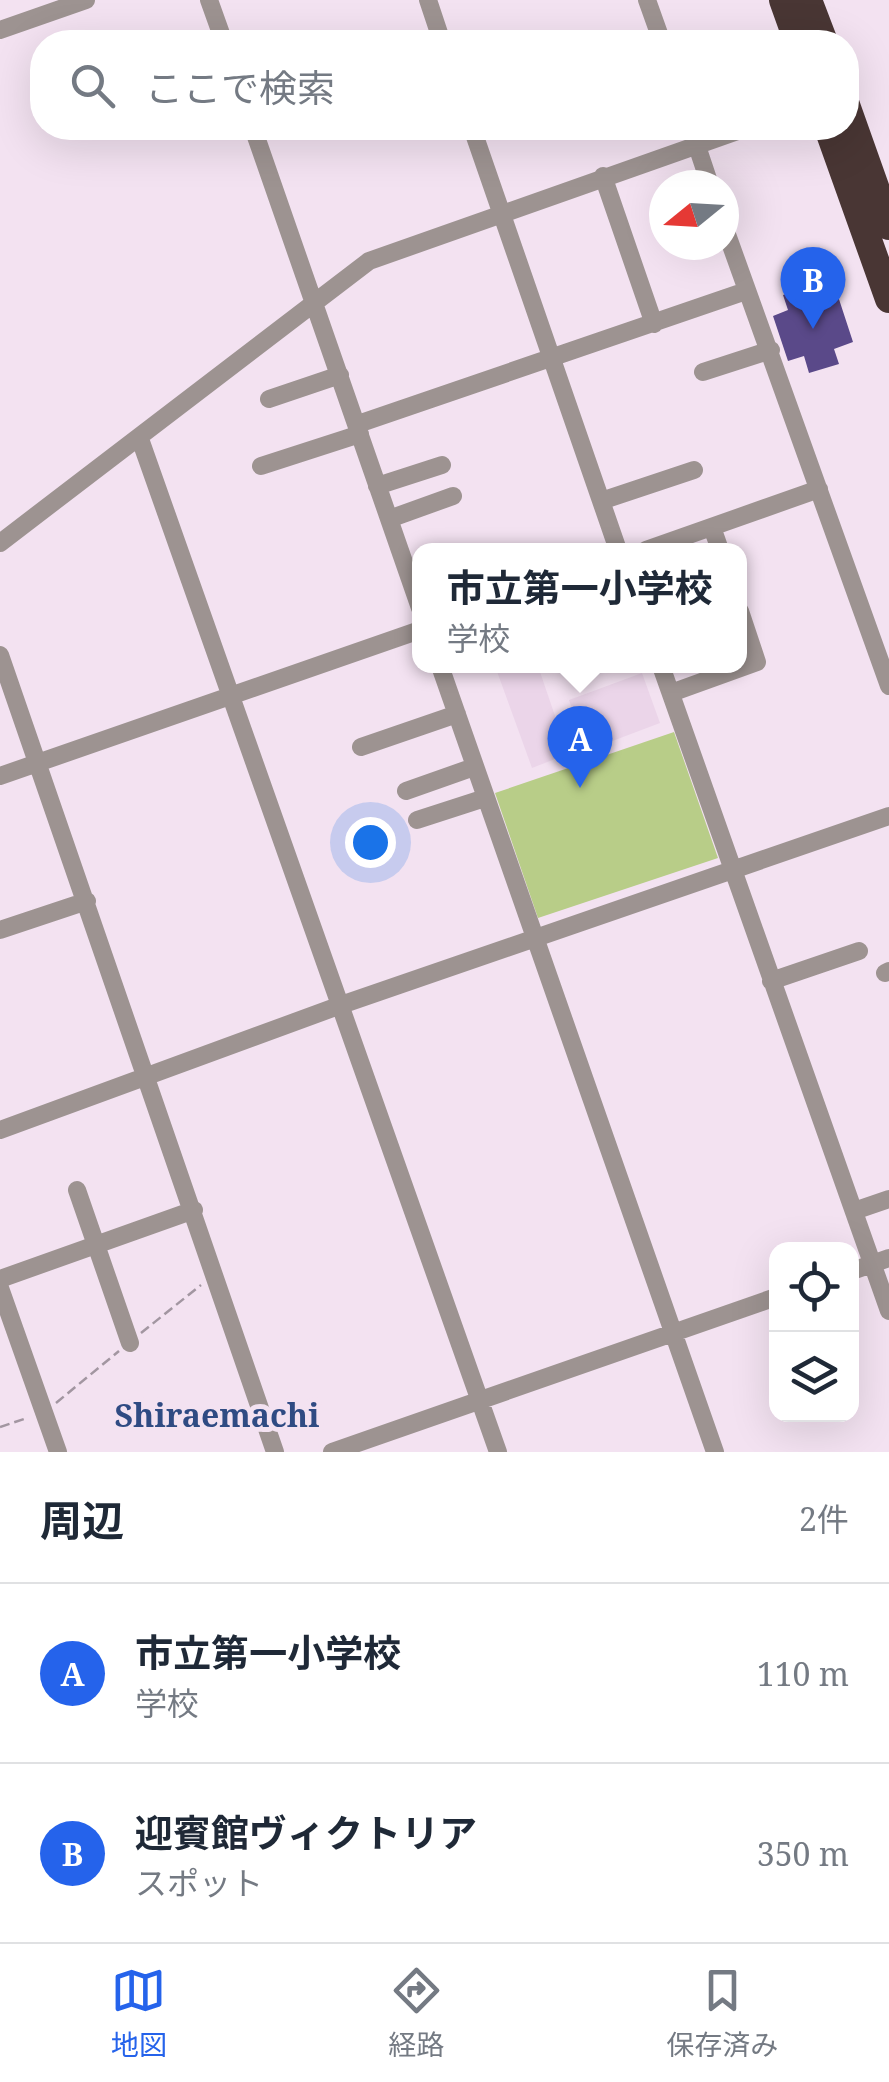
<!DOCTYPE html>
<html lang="ja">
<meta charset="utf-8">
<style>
:root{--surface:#fff;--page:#f2f2f3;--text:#1f2937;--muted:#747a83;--line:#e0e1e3;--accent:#2563eb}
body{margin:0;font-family:"Noto Serif","Noto Sans JP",serif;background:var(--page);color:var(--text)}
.controls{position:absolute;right:30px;bottom:30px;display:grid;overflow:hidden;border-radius:20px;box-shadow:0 10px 40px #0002}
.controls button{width:90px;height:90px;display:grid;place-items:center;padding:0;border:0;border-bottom:2px solid var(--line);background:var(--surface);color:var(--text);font:50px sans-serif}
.compass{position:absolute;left:649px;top:170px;width:90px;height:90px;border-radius:50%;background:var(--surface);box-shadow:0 10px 40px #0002;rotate:252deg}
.you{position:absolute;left:370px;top:842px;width:35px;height:35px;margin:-25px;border:8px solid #fff;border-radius:50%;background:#1a73e8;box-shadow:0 0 0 15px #1a73e833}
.badge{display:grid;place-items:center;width:65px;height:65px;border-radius:50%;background:var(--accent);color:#fff;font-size:32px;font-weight:700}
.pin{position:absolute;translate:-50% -82px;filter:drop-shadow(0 2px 5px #0008)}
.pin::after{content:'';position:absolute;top:52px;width:35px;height:30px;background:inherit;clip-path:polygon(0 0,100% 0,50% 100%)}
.popup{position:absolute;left:412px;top:543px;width:335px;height:130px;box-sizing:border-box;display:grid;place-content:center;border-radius:20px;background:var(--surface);filter:drop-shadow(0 2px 8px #0005);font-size:32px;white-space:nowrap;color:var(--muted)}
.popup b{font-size:38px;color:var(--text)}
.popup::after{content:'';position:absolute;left:50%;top:100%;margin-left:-20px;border:20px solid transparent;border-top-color:var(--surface)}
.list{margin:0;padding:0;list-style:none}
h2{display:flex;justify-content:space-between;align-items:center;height:130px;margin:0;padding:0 40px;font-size:42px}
h2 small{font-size:32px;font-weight:400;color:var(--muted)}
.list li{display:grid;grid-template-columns:65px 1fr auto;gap:30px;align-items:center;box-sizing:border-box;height:180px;padding:0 40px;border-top:2px solid var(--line)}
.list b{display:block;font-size:38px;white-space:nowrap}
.list p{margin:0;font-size:32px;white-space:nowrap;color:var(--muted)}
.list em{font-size:32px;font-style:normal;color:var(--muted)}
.icon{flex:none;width:55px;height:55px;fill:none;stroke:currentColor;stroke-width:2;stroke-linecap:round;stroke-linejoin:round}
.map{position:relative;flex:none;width:889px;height:1452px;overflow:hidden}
.search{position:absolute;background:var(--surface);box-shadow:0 10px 40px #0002;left:30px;right:30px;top:30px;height:110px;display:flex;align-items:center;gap:25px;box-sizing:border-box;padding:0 35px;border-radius:40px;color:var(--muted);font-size:38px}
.sheet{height:490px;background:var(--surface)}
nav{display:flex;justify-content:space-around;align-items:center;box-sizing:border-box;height:140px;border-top:2px solid var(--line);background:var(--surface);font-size:28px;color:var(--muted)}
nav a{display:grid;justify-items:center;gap:5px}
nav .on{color:var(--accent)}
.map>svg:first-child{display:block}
.built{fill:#ebd5e9}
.green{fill:#b8cd88}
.building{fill:#5a4989}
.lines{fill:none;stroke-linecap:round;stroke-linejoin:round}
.path{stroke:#a296a1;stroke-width:2.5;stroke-dasharray:10 5;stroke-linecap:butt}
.minor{stroke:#9d9391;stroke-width:18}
.highway{stroke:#493634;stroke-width:28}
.labels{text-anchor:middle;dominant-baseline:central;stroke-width:10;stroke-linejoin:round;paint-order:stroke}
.quarter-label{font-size:32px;font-weight:bold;fill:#2f4b83;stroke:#f3e2f1}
</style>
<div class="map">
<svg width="889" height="1452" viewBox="0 0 889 1452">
<rect width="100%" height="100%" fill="#f3e2f1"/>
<path class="built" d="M495,666h43l30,88 -36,14z
M642,673l18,50 -74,28 -17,-51z"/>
<path class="green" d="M674,732l44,126 -180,60 -43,-125z"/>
<path class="building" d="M813,285l4,13 19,-8 17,52 -19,7 5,15 -30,9 -5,-17 -16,5 -15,-45 15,-6 -5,-15z"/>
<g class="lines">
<path class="path" d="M141,1333l60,-48
M56,1403l63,-52
M0,1427l27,-9"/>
<path class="minor" d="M209,0l15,42
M428,0l14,42
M647,0l15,42
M0,30l86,-30
M253,128l167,480
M472,128l146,422
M691,128l19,57
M603,176l51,148
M724,226l165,460
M703,372l68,-22
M269,399l71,-24
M358,424l388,-133
M140,439l358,1013
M261,466l99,-32
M377,486l65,-21
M601,501l93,-31
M389,519l64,-23
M712,527l8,23
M0,543l369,-282 377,-133
M646,550l173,-61
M0,655l275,797
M440,666l275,786
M661,666l228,645
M671,693l86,-31 -17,-51
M361,747l96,-33
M0,776l420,-146
M406,791l68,-24
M417,820l68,-22
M0,930l87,-29
M885,973l4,-2
M771,981l88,-30
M0,1130l341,-125 548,-189
M77,1190l53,153
M854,1211l35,-12
M852,1271l37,-13
M0,1279l194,-69
M0,1288l58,164
M332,1452l444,-155"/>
<path class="highway" d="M783,0l15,42
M808,0l16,42
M846,105l43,121
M828,128l61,171"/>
</g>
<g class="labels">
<g class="quarter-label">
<text x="217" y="1414">Shiraemachi</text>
</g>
</g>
</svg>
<div class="controls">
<button><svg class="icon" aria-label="locate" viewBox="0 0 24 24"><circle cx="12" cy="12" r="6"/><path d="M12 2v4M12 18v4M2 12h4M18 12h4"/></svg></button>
<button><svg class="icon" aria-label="layers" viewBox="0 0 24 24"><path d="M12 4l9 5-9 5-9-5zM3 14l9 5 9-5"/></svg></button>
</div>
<svg class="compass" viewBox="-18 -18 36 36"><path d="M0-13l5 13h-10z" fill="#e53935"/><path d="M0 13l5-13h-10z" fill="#747a83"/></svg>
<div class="you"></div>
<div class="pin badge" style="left:580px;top:788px">A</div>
<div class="popup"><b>市立第一小学校</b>学校</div>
<div class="pin badge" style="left:813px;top:329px">B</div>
<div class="search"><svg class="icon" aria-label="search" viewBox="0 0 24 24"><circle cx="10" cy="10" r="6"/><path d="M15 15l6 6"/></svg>ここで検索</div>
</div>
<section class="sheet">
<h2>周辺<small>2件</small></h2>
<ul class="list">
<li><span class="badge">A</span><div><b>市立第一小学校</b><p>学校</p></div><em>110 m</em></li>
<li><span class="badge">B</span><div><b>迎賓館ヴィクトリア</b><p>スポット</p></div><em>350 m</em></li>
</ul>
</section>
<nav>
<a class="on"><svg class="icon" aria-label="map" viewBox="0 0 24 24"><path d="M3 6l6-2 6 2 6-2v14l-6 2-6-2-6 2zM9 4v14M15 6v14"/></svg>地図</a>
<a><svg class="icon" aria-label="directions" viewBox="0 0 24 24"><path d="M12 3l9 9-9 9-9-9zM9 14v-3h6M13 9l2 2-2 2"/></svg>経路</a>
<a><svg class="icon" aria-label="saved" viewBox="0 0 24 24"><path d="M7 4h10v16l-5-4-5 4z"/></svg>保存済み</a>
</nav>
